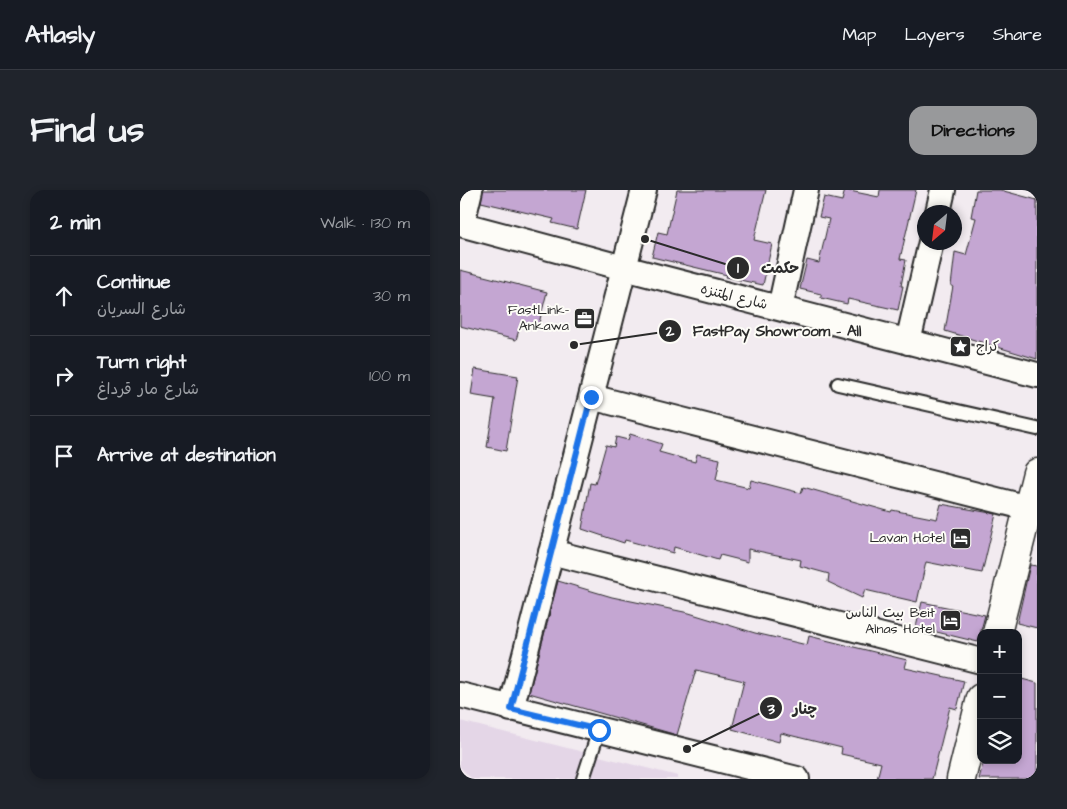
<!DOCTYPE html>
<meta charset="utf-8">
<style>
:root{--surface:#171b24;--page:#20242c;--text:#f1f3f6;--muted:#9ea1a6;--line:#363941;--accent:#98999b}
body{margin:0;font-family:"Architects Daughter","Playpen Sans Arabic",sans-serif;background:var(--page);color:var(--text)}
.controls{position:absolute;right:15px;bottom:15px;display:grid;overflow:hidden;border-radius:10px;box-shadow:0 2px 8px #0003}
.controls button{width:45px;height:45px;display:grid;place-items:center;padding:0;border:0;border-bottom:1px solid var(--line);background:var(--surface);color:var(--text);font:25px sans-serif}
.compass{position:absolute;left:457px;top:15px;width:45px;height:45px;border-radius:50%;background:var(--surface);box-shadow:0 2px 8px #0003;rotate:208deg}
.stop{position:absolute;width:15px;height:15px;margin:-11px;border:4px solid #1a73e8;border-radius:50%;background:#fff}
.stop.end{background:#1a73e8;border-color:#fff;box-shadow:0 1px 5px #0008}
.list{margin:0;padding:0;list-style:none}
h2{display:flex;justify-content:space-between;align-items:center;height:65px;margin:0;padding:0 20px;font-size:21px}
h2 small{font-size:16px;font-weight:400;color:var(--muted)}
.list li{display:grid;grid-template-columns:32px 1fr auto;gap:15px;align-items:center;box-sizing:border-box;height:80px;padding:0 20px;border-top:1px solid var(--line)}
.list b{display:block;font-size:19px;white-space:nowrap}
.list p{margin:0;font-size:16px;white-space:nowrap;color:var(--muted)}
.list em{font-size:16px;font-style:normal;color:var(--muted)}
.icon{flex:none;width:28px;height:28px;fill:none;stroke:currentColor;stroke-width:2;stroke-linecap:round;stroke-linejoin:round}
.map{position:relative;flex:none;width:577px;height:589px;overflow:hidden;border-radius:15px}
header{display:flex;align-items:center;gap:30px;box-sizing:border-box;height:70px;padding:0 25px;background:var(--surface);border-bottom:1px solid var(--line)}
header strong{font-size:24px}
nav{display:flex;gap:28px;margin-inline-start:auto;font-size:18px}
.intro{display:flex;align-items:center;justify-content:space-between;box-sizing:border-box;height:120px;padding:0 30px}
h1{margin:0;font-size:35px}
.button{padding:12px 22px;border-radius:15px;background:var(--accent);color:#111;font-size:18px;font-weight:700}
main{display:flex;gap:30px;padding:0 30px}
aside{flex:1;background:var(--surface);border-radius:15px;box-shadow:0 2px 8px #0003}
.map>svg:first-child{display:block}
.built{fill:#e4d6e7}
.building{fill:#c4a6d2;stroke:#2b2b2b}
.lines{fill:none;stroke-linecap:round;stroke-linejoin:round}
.lane-casing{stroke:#2b2b2b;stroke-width:16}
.street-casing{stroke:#2b2b2b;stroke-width:28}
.secondary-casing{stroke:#2b2b2b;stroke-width:31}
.lane{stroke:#fdfcf7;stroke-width:12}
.street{stroke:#fdfcf7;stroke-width:24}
.secondary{stroke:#fdfcf7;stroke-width:28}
.route{stroke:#1a73e8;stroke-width:6}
.labels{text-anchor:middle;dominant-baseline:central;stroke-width:4;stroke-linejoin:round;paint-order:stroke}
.street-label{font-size:14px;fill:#2b2b2b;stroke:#fdfcf7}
.poi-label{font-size:14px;fill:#2b2b2b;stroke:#fdfcf7;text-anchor:end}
.leader{fill:none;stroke:#2b2b2b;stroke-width:2}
.callout-dot{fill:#2b2b2b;stroke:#fdfcf7;stroke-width:2}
.mark-label{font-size:15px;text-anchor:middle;font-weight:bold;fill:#fff}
.callout-label{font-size:15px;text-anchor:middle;font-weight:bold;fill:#2b2b2b;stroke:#fdfcf7;stroke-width:4;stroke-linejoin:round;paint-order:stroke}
</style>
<header>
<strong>Atlasly</strong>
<nav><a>Map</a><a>Layers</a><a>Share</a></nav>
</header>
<div class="intro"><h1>Find us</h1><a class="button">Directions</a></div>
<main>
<aside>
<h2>2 min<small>Walk · 130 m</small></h2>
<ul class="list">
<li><svg class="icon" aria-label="ahead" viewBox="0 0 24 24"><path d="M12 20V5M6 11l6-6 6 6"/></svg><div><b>Continue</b><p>شارع السريان</p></div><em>30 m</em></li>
<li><svg class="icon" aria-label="right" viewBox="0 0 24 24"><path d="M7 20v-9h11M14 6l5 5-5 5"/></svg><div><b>Turn right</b><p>شارع مار قرداغ</p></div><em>100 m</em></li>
<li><svg class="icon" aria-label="arrive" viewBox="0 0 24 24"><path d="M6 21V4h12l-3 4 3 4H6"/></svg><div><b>Arrive at destination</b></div></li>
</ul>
</aside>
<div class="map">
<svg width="577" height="589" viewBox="0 0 577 589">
<rect width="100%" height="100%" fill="#f2ebf0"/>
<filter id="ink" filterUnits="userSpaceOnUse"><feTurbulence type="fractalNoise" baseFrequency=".02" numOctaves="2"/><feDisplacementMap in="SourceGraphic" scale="10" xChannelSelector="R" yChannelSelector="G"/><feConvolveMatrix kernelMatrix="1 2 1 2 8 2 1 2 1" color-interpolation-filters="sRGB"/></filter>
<g filter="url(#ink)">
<path class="built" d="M0,531l218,55 -1,3h-205l-12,-12z"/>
<path class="building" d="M23,0h103l-9,39 -25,-6 2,-4 -73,-17z
M217,0h89l-12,50 18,4 -9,41 -37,-8 1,-2 -75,-18 6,-25 9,2z
M385,0l34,7 1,-7h36l-16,69 6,1 -5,26h2l-5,24 -50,-11 -1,5 -26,-6v-4l-21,-5 7,-29 12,3 10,-44 -10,-2 5,-20 18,4z
M516,0h24l37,10v159l-92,-28 8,-45h-2l4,-34 11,3 10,-37 -5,-1z
M0,80l87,22 -9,35 -17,-4 -5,17 -56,-14z
M15,179l43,7 -12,75 -19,-4 8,-48 -24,-4z
M170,244l32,10 -3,8 36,10 2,-8 23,5 -4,21 33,8 2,-8 50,13 2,-6 88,25 1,-2 45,9 4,-15 55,10 -14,59 -56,-11 -9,40 -52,-12 -3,8 -34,-16 1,-8 -29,-8 1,-6 -53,-11v13l-28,-7 -2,5 -44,-13 -1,6 -48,-13 -1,3 -42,-14 8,-46 5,1 11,-39 8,2 2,-10 12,3z
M570,375l7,1v62l-20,-5z
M98,391l54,16 77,16 66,20 52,12 2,-9 98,24 -2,8 59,13 -7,28 -7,-2 -18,72h-55l4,-16 -40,-9 1,-6 -61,-15 -2,9 -47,-13 12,-48 -48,-11 -19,65 -148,-42z
M462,412l63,13 -7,27 -62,-15z
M558,488l19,5v96h-58l5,-19 23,4 1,-4h10z"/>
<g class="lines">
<defs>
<path id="lane" d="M378,194l199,45
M123,589l16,-49"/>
<path id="street" d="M478,22l5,-22
M0,34l164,44 413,107
M2,34l8,-34
M320,118l26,-118
M448,152l23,-100
M131,207l437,111
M91,362l430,109
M0,505l337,84
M51,519l133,-519"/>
<path id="secondary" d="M537,443l40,-160
M501,589l20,-81"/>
</defs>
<use href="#lane" class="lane-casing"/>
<use href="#street" class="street-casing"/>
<use href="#secondary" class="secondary-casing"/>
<use href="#lane" class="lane"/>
<use href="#street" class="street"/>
<use href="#secondary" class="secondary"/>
</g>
</g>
<g class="lines" filter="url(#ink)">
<path class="route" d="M131,207l-80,312 88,21"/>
</g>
<defs>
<symbol id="office-square" viewBox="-11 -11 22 22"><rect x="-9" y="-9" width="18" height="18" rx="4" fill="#2b2b2b" stroke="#fdfcf7"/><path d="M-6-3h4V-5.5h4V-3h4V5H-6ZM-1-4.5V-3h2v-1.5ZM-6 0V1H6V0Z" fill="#fff"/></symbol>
<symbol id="sight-square" viewBox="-11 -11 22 22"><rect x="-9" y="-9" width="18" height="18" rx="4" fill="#2b2b2b" stroke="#fdfcf7"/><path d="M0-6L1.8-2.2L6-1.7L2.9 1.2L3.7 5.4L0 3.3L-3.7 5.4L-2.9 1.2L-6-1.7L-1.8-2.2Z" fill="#fff"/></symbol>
<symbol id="hotel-square" viewBox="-11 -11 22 22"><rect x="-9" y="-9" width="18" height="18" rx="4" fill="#2b2b2b" stroke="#fdfcf7"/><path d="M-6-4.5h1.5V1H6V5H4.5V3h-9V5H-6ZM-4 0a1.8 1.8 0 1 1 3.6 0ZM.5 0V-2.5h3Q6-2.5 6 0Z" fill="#fff"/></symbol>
</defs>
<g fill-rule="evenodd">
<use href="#office-square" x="112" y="116" width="25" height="25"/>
<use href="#sight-square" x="488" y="144" width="25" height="25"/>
<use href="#hotel-square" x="488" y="336" width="25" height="25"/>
<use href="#hotel-square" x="478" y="418" width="25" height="25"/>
</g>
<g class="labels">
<g class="street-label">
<text transform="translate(274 107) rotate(14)">شارع المتنزه</text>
</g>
<g class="poi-label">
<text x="109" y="120">FastLink-<tspan x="109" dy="16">Ankawa</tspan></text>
<text x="516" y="157" text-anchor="start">كراج</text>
<text x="485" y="348">Lavan Hotel</text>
<text x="475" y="423">بيت الناس Beit<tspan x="475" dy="16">Alnas Hotel</tspan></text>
</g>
</g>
<path class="leader" d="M185 49L278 78M114 155L210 141M227 559L311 518"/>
<g class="callout-dot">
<circle cx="185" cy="49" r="5"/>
<circle cx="114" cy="155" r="5"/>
<circle cx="227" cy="559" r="5"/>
<circle cx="278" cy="78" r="12"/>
<circle cx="210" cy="141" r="12"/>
<circle cx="311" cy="518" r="12"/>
</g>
<g class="mark-label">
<text x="278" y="83">1</text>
<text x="210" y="146">2</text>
<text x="311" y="524">3</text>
</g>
<g class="callout-label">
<text x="320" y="83">حكمت</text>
<text x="317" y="146">FastPay Showroom - All</text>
<text x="345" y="524">چنار</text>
</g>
</svg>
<div class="controls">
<button>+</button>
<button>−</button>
<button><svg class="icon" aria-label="layers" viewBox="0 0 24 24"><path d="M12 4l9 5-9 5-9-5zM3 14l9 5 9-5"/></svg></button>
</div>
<svg class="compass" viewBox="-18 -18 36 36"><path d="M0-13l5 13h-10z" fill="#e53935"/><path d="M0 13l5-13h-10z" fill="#9ea1a6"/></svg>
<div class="stop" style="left:139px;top:540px"></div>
<div class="stop end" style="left:131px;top:207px"></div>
</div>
</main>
